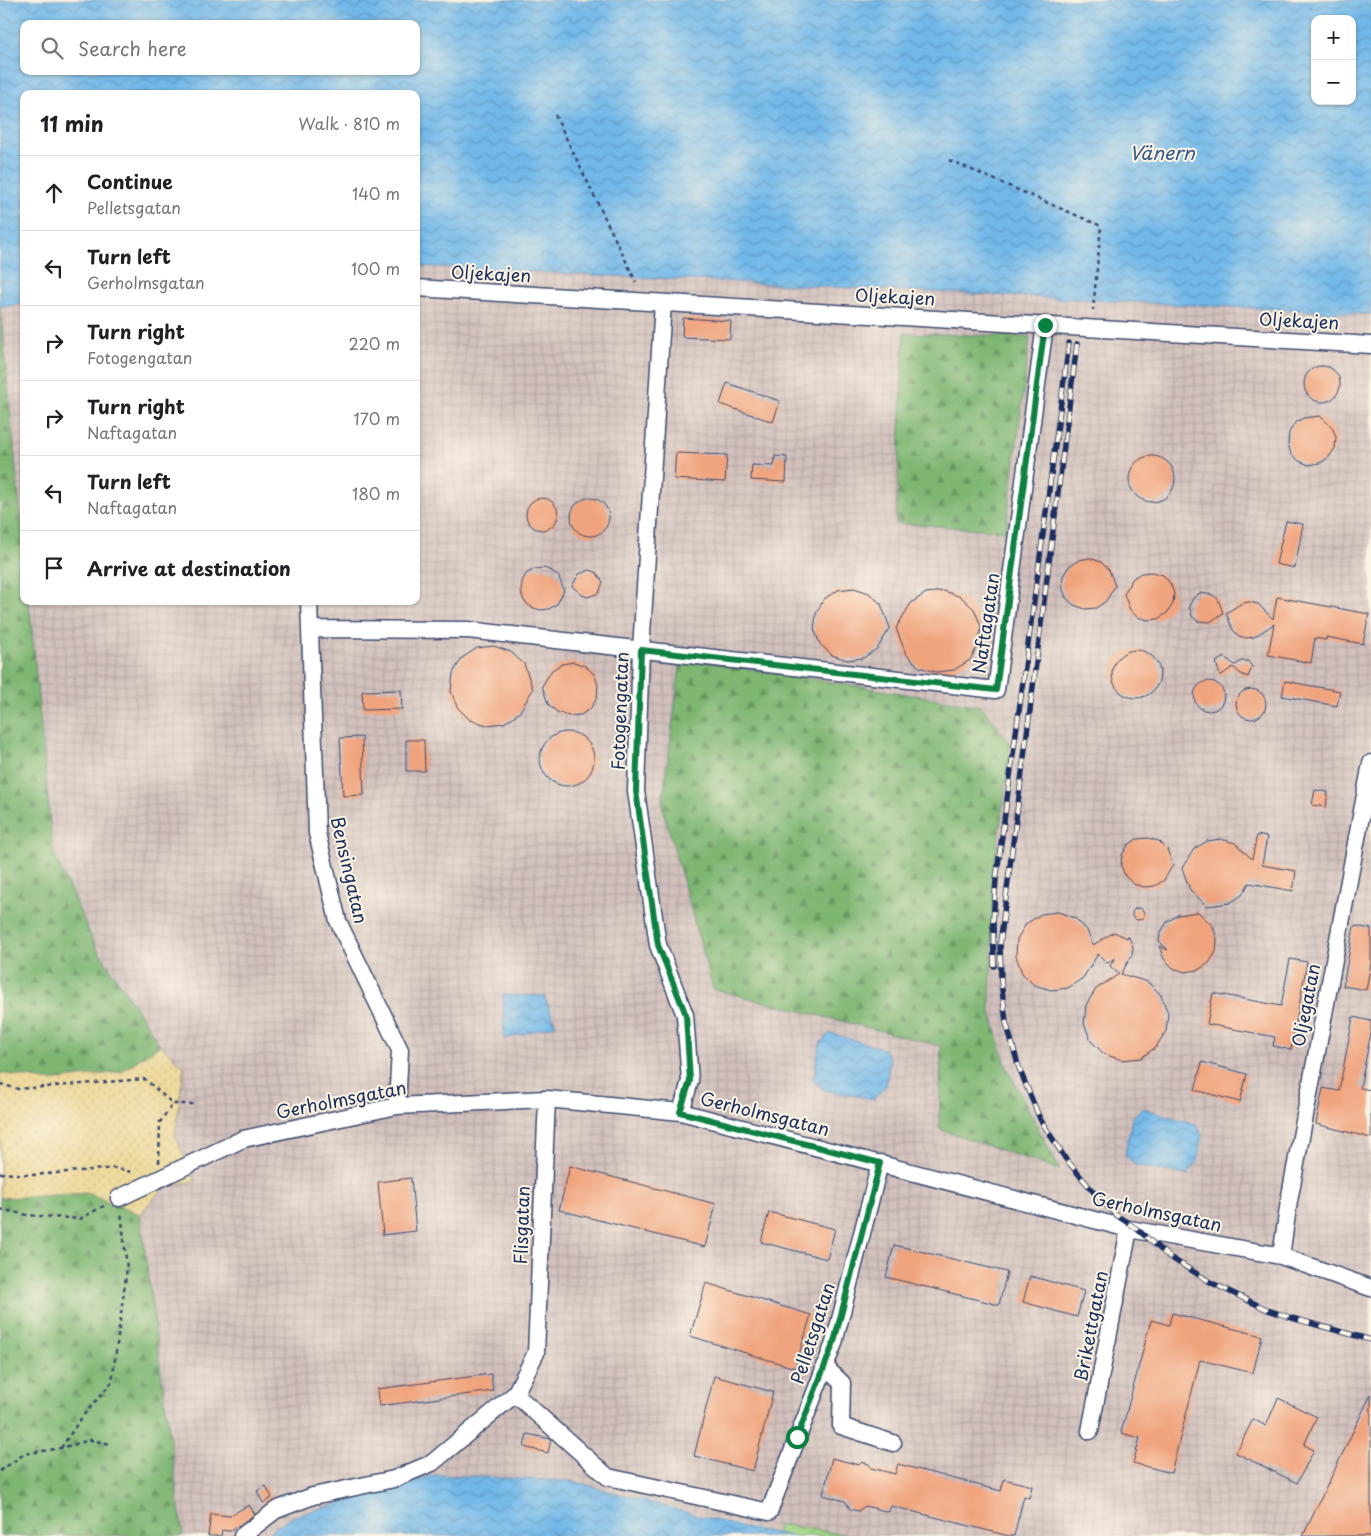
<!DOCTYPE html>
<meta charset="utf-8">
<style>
:root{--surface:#fff;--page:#f2f2f2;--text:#202124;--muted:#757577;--line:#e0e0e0}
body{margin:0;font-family:"Playpen Sans",sans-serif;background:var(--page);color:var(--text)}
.controls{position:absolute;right:15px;top:15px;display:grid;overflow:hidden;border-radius:10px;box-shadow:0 1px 4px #0004}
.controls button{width:45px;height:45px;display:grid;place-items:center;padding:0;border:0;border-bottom:1px solid var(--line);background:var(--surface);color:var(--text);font:25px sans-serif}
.stop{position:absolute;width:15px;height:15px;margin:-11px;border:4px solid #0b8043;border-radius:50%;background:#fff}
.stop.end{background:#0b8043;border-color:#fff;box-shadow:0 1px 5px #0008}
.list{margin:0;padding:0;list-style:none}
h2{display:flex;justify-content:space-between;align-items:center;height:65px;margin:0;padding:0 20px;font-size:21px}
h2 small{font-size:16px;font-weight:400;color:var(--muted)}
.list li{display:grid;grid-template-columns:32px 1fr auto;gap:15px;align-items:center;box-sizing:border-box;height:75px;padding:0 20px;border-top:1px solid var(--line)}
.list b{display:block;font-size:19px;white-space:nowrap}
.list p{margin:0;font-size:16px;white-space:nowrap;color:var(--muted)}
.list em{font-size:16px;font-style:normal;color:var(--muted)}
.icon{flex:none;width:28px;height:28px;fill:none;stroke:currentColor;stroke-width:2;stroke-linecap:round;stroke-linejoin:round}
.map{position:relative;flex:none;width:1371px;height:1536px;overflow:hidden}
.search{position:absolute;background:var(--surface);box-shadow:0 1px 4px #0004;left:20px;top:20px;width:400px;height:55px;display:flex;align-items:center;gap:12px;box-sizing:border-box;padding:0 18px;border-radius:10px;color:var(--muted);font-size:19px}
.panel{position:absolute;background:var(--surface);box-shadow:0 1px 4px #0004;left:20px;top:90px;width:400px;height:515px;border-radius:10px}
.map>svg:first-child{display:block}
.industrial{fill:url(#industrial-grid)}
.grass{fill:#9ed485;stroke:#5c8272}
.forest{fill:url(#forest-firs);stroke:#4c7268}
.sand{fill:url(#sand-dots);stroke:#84847e}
.water{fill:url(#water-waves);stroke:#4674a4;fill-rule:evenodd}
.building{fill:#f0a47e}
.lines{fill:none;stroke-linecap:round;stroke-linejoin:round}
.minor-casing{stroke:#3c4a6d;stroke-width:19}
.path{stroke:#3c4a6d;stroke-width:2.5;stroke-dasharray:4 4;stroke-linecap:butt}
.minor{stroke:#fff;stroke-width:16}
.rail-casing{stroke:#1b2f5e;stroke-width:5.5}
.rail{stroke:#fcf5e5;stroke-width:4;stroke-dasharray:11;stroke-linecap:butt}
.route{stroke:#0b8043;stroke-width:6}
.labels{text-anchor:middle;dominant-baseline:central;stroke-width:4;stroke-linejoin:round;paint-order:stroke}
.street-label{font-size:18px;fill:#1b2f5e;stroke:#fcf5e5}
.water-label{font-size:19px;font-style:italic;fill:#355888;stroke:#fcf5e5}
</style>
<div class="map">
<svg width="1371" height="1536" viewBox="0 0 1371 1536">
<defs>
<pattern id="industrial-grid" width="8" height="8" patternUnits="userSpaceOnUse" patternTransform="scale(1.25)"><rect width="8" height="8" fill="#d1c0bc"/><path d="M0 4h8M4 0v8" fill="none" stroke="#b3a5a4"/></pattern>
<pattern id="forest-firs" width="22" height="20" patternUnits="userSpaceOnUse" patternTransform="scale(1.25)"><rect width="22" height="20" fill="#7eb672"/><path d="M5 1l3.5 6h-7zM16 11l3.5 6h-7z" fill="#669461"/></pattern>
<pattern id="sand-dots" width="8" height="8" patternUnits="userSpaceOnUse" patternTransform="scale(1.25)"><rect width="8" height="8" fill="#eeda9e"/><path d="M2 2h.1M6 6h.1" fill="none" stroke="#ccbb8a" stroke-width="1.8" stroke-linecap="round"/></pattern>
<pattern id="water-waves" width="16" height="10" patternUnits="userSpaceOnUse" patternTransform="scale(1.25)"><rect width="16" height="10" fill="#71b8e9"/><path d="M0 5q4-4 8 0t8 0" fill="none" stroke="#5c96c0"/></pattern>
</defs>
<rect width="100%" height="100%" fill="#fcf5e5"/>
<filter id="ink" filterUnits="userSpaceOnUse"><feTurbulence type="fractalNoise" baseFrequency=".02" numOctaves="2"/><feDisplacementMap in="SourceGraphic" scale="10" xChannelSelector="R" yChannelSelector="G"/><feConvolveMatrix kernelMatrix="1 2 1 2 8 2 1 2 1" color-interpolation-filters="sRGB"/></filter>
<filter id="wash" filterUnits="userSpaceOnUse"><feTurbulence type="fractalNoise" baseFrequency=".0096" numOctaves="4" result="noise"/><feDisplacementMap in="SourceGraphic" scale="20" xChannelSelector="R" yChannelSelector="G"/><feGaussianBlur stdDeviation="1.12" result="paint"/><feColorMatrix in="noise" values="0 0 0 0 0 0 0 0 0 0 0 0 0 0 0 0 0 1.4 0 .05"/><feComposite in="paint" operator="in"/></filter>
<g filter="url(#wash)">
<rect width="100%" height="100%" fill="#f5e1c5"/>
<path class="industrial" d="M416,266l955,48v1222h-516l-77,-12 -1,10 -205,-53 -138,-6 -145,43 -24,18h-82l-43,-322 24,-27 31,-6 -20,-46 9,-68 -24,-22 -64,-98 -43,-95 -24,-251h387z
M24,304v247l-24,-244z"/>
<path class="grass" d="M778,1524l77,12h-64l-14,-2z"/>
<path class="forest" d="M0,307l24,244v50h5l24,251 43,95 64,98 -39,27 -70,9 -51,-8z
M904,333l126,4 -24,194 -110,-8z
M681,658l300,48 30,37 -17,131 -4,135 16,57 54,104 -121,-41 2,-83 -228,-57 -51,-184z
M88,1193l52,21 43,322h-183v-338z"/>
<path class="sand" d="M160,1045l24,22 -9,68 20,46 -31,6 -24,27 -52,-21 -88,5v-125l51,8 70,-9z"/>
<path class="water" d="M0,0h1371v314l-955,-48v-172h-392v210l-24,3zM1315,19h37v82h-37zM24,24h392v47h-392z
M503,995l41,1 12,29 -52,14z
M830,1033l54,16 6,10 -4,26 -12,14 -50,-9 -11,-10 7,-37z
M1142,1108l54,16 6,10 -4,27 -11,14 -50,-9 -12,-11 7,-37z
M434,1475l138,6 170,46 49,9h-526l24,-18z"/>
<g id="blocks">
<path class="building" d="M683,318l48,3 -1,18 -48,-2z
M1304 384a18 18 0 1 1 36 0a18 18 0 1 1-36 0Z
M727,383l53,18 -7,21 -53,-18z
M1320,416l12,11 4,10 -1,11 -6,9 -9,6 -11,2 -10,-4 -8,-7 -3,-10 1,-11 5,-9 9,-6z
M676,453l51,2 -2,27 -51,-3z
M775,456l12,1 -1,25 -35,-2 1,-15 22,1z
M1129 479a23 23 0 1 1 46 0a23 23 0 1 1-46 0Z
M571 517a19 19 0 1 1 38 0a19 19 0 1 1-38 0Z
M526 514a16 16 0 1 1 32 0a16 16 0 1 1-32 0Z
M1286,521l17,3 -8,44 -19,-4z
M1090,558l11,4 8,8 6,16 -9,15 -10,7 -11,1 -11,-4 -8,-7 -4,-11 1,-11 6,-10 10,-6z
M544,568l8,3 7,6 5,14 -7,13 -8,5 -9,1 -9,-3 -7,-6 -3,-9 1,-10 4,-8 8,-5z
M590,570l6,2 7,10 -4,11 -11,4 -6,-2 -10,-9 7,-12z
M1152,572l11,3 7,8 4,10 -1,11 -6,9 -9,6 -10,1 -11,-3 -7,-7 -6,-16 8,-15 9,-6z
M854,588l15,5 12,11 9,24 -13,21 -14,9 -16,2 -15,-5 -12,-11 -6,-15 2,-16 8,-14 14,-9z
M944,591l17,6 13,12 7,17 -2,18 -9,16 -16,10 -18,2 -17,-5 -13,-13 -10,-26 15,-25 15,-10z
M1200,593l13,2 5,4 5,14 -13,9 -13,-1 -5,-5 -3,-10 5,-9z
M1277,597l92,17 -6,30 -37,-7v3l-11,-2 -4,25 -43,-8 6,-31 -20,13 -8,1 -7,-2 -6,-6 -7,-17 16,-10 8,-1 8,2 15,15z
M494,646l17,6 13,12 9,25 -14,24 -15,10 -17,2 -17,-5 -13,-13 -6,-16 2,-18 9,-15 15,-10z
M1112 674a24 24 0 1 1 48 0a24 24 0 1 1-48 0Z
M1224,657l11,8 7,-4h6l4,6 -4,10 -7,-3 -8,-7 -13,9 -4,-14z
M574,662l11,4 9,8 4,11 -1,13 -6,10 -10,7 -12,1 -12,-4 -9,-8 -6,-18 10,-16 10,-6z
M1285,681l55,10 -3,15 -55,-10z
M1194 696a15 15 0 1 1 30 0a15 15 0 1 1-30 0Z
M1236 704a15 15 0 1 1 30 0a15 15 0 1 1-30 0Z
M401,690l1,19 -39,1 -1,-19z
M540 759a27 27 0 1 1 54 0a27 27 0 1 1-54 0Z
M362,737l2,58 -21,1 -3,-58z
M406,740h18l1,31h-19z
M1315,790l13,2 -2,15 -14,-2z
M1257,835l10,2 -5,28 34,6 -3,20 -44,-8 -7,12 -12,8 -23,3 -17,-16 -8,-22 12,-19 13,-8 14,-2 14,4 17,16z
M1148,838l11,3 8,8 6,16 -9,15 -9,6 -11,1 -11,-3 -8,-8 -4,-10 1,-11 6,-10 9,-6z
M1132 914a6 6 0 1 1 12 0a6 6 0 1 1-12 0Z
M1058,912l17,6 12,12 6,15 21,-13 13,6 1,-3 5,12 -1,8 -11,19 27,8 13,13 7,18 -2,18 -10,16 -15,11 -19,2 -18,-6 -13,-13 -7,-17 2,-19 10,-16 23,-15 -9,-8 5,-8 -8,5 -9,-9 -15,24 -15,10 -17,2 -17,-5 -12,-12 -6,-17 1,-17 9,-15 15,-10z
M1198,912l15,14 4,13 -1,13 -7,11 -11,7 -13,2 -12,-4 -9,-9 -5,-13 9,4 -9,-9 1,-7 7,-12 11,-7z
M1354,926l17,3v34l-5,27 -23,-4z
M1290,959l17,3 -16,88 -18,-4 2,-9 -68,-13 6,-31 68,13z
M1353,1017l18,4v12l-11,55 11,2v48l-55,-14 7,-36 16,3z
M1202,1062l45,12 -7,28 -45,-12z
M570,1166l146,38 -11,43 -146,-37z
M411,1178l5,53 -33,4 -5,-53z
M769,1212l66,17 -8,30 -66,-17z
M894,1245l113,27 -8,33 -113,-28z
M1030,1276l54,15 -7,26 -54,-15z
M706,1283l105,32 -16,53 -105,-32z
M1172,1313l90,23 -9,37 -53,-13 -29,113 -38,-10 7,-25 -19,-5 30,-113 18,5z
M491,1374l2,17 -114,15 -2,-17z
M714,1376l59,16 -20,79 -59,-15z
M1371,1394v142h-68z
M1278,1398l39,19 -13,28 10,5 -17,33 -61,-30 17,-34 13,7z
M527,1434l24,5 -3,14 -24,-6z
M832,1458l27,7 3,-3 7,2 2,4 24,6 3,-10 103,27 3,-12 28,7 -3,12 -5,-2 -10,40h-5l-118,-30 -2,6 -24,-6 -7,5 -8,-2 -5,-8 -22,-6z
M266,1486l6,12 -9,5 -6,-12z
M249,1505l6,9 -12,9 -14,8 -7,-1 -1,6h-13l3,-22 18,2z"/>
</g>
</g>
<g filter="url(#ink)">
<use href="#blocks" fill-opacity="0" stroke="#3c4a6d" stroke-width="1"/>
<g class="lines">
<defs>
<path id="minor" d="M416,288l955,57
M663,303l-22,347 -5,141 22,154 27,70 5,66 -9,31
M309,601l8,232 21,88 62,129 -3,56
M310,629l158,1 528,60 49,-365
M119,1198l124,-59 154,-33 150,-7 134,13 448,117 152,27 90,32
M1281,1256l8,-55 82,-438
M824,1366l18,17 -1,43 52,17
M515,1394l93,83 161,35 65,-169 46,-180
M1090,1431l39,-202
M242,1536l34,-26 37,-14 81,-17 38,-16 83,-69 21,-41 11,-254"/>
</defs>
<use href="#minor" class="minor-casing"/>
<path class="path" d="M555,115l81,167
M949,160l152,66 -8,84
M0,1084l18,5 127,-10 28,25h24
M159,1163l1,-41 13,-18
M0,1173l33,2 82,-7 20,5
M0,1209l27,6 53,4 27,-15
M61,1448l21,-31 30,-35 15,-114 -6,-57
M0,1471l24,-17 37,-6 29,-8 22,4"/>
<use href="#minor" class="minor"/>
<defs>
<path id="rail" d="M1077,344l-77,600 1,37 5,41 13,46 21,51 25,39 32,38 19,19 21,14 31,27 44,27 56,27 24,8 79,22
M994,966l-1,-45 3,-41 73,-537"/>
</defs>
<use href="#rail" class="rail-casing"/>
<use href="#rail" class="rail"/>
</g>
</g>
<g class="lines" filter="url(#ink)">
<path class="route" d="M797,1437l37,-95 46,-179 -200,-51 10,-31 -4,-66 -28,-70 -22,-154 5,-141 355,40 49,-365"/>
</g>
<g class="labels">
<g class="street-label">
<text transform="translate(491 273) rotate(3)">Oljekajen</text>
<text transform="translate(895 296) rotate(3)">Oljekajen</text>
<text transform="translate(1299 320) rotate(3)">Oljekajen</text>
<text transform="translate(985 623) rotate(-82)">Naftagatan</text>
<text transform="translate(619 711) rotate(-88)">Fotogengatan</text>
<text transform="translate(350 870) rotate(77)">Bensingatan</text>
<text transform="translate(1305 1005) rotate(-79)">Oljegatan</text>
<text transform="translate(341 1099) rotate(-11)">Gerholmsgatan</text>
<text transform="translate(765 1113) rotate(14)">Gerholmsgatan</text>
<text transform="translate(1157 1211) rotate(12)">Gerholmsgatan</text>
<text transform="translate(521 1225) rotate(-88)">Flisgatan</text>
<text transform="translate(1090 1326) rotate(-79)">Brikettgatan</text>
<text transform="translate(812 1333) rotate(-72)">Pelletsgatan</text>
</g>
<g class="water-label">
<text x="1162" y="152">Vänern</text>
</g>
</g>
</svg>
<div class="controls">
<button>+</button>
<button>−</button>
</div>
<div class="stop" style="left:797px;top:1437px"></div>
<div class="stop end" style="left:1045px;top:325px"></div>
<div class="search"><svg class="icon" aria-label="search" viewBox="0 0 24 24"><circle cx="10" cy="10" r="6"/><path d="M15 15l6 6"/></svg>Search here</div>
<section class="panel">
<h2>11 min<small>Walk · 810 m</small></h2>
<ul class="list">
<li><svg class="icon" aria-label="ahead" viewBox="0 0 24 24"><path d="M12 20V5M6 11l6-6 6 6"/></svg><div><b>Continue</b><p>Pelletsgatan</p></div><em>140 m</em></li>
<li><svg class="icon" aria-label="left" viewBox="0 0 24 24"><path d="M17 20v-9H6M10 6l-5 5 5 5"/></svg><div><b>Turn left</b><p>Gerholmsgatan</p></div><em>100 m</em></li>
<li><svg class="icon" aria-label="right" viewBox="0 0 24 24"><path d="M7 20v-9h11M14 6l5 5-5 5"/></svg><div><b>Turn right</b><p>Fotogengatan</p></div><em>220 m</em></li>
<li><svg class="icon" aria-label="right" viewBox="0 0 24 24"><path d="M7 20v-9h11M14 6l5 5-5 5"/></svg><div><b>Turn right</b><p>Naftagatan</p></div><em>170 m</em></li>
<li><svg class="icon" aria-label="left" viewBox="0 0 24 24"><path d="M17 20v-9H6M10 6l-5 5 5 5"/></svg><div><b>Turn left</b><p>Naftagatan</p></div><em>180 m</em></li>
<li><svg class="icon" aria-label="arrive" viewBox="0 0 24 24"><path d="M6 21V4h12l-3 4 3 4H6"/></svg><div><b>Arrive at destination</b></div></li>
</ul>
</section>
</div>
